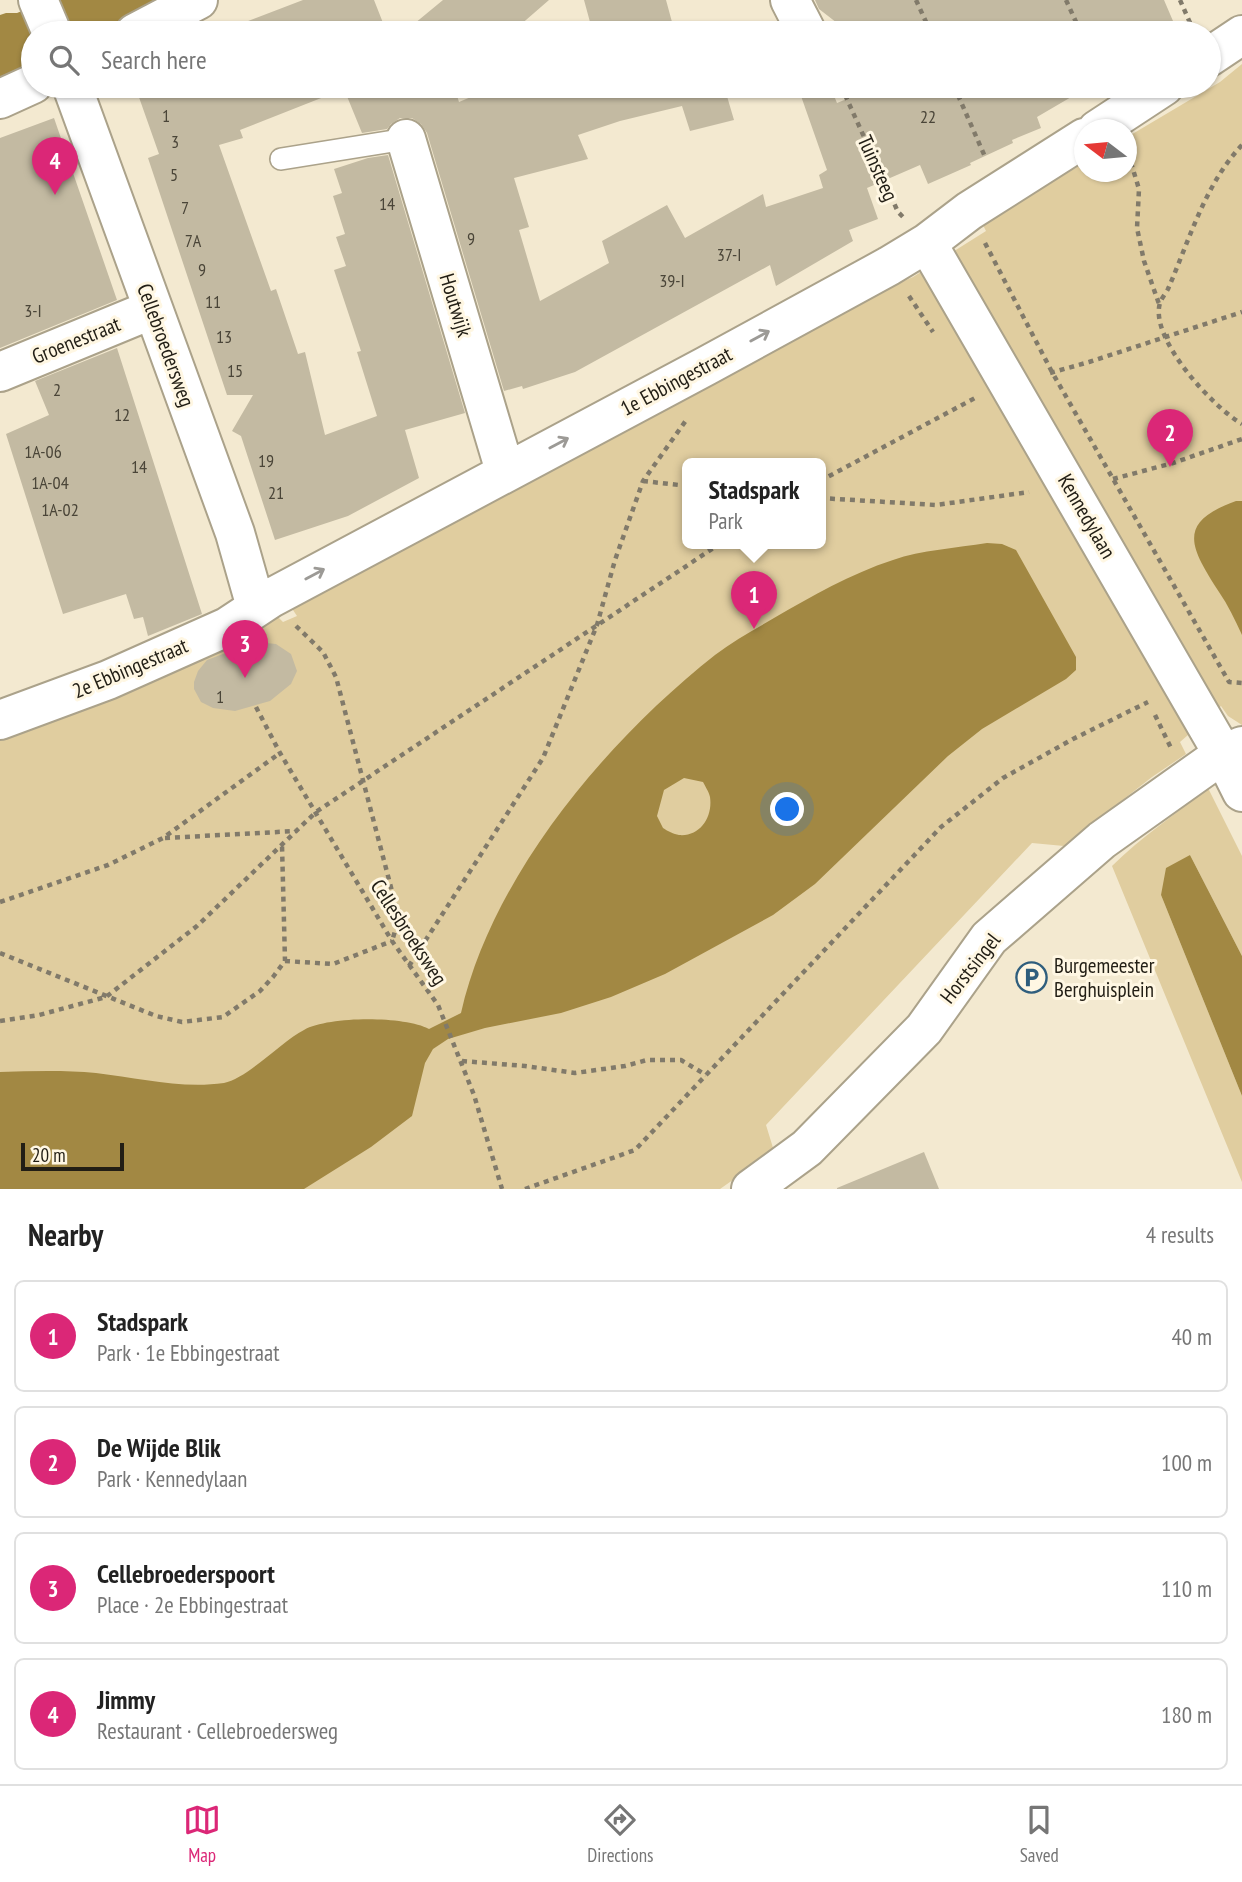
<!DOCTYPE html>
<meta charset="utf-8">
<style>
:root{--surface:#fff;--page:#f6f6f6;--text:#222;--muted:#767676;--line:#e0e0e0;--accent:#db2777}
body{margin:0;font-family:"PT Sans Narrow",sans-serif;background:var(--page);color:var(--text)}
.compass{position:absolute;left:1074px;top:119px;width:63px;height:63px;border-radius:50%;background:var(--surface);box-shadow:0 2px 5px #0004;rotate:286deg}
.scale{position:absolute;left:21px;bottom:18px;width:103px;box-sizing:border-box;padding-left:7px;border:4px solid #221e15;border-top:0;font-size:19px;line-height:24px;white-space:nowrap;color:#221e15;-webkit-text-stroke:5px #fff7e3;paint-order:stroke}
.you{position:absolute;left:788px;top:810px;width:24px;height:24px;margin:-18px;border:5px solid #fff;border-radius:50%;background:#1a73e8;box-shadow:0 0 0 10px #1a73e833}
.badge{display:grid;place-items:center;width:46px;height:46px;border-radius:50%;background:var(--accent);color:#fff;font-size:23px;font-weight:700}
.pin{position:absolute;translate:-50% -58px;filter:drop-shadow(0 2px 4px #0008)}
.pin::after{content:'';position:absolute;top:37px;width:24px;height:21px;background:inherit;clip-path:polygon(0 0,100% 0,50% 100%)}
.popup{position:absolute;left:682px;top:458px;width:144px;height:91px;box-sizing:border-box;display:grid;place-content:center;border-radius:10px;background:var(--surface);filter:drop-shadow(0 2px 5px #0005);font-size:23px;white-space:nowrap;color:var(--muted)}
.popup b{font-size:26px;color:var(--text)}
.popup::after{content:'';position:absolute;left:50%;top:100%;margin-left:-14px;border:14px solid transparent;border-top-color:var(--surface)}
.list{margin:0;padding:0;list-style:none}
h2{display:flex;justify-content:space-between;align-items:center;height:91px;margin:0;padding:0 28px;font-size:30px}
h2 small{font-size:23px;font-weight:400;color:var(--muted)}
.list li{display:grid;grid-template-columns:46px 1fr auto;gap:21px;align-items:center;box-sizing:border-box;height:112px;margin:0 14px 14px;padding:0 14px;border:2px solid var(--line);border-radius:10px}
.list b{display:block;font-size:26px;white-space:nowrap}
.list p{margin:0;font-size:23px;white-space:nowrap;color:var(--muted)}
.list em{font-size:23px;font-style:normal;color:var(--muted)}
.icon{flex:none;width:38px;height:38px;fill:none;stroke:currentColor;stroke-width:2;stroke-linecap:round;stroke-linejoin:round}
.map{position:relative;flex:none;width:1242px;height:1189px;overflow:hidden}
.search{position:absolute;background:var(--surface);box-shadow:0 2px 5px #0004;left:21px;right:21px;top:21px;height:77px;display:flex;align-items:center;gap:18px;box-sizing:border-box;padding:0 24px;border-radius:38px;color:var(--muted);font-size:26px}
.sheet{height:595px;background:var(--surface)}
nav{display:flex;justify-content:space-around;align-items:center;box-sizing:border-box;height:98px;border-top:2px solid var(--line);background:var(--surface);font-size:19px;color:var(--muted)}
nav a{display:grid;justify-items:center;gap:4px}
nav .on{color:var(--accent)}
.map>svg:first-child{display:block}
.green{fill:#e0cd9f;fill-rule:evenodd}
.water{fill:#a28843;fill-rule:evenodd}
.building{fill:#c3baa2}
.lines{fill:none;stroke-linecap:round;stroke-linejoin:round}
.lane-casing{stroke:#aba28a;stroke-width:24}
.street-casing{stroke:#aba28a;stroke-width:42}
.path{stroke:#817a6a;stroke-width:4.5;stroke-dasharray:5 5;stroke-linecap:butt}
.lane{stroke:#fff;stroke-width:21}
.street{stroke:#fff;stroke-width:38}
.oneway{stroke:#9c9a96}
.labels{text-anchor:middle;dominant-baseline:central;stroke-width:6;stroke-linejoin:round;paint-order:stroke}
.number-label{font-size:18px;fill:#4a4538}
.street-label{font-size:21px;fill:#221e15;stroke:#fff7e3}
.poi-label{font-size:21px;fill:#221e15;stroke:#fff7e3;text-anchor:start}
</style>
<div class="map">
<svg width="1242" height="1189" viewBox="0 0 1242 1189">
<rect width="100%" height="100%" fill="#f3e9d0"/>
<path class="green" d="M1242,64v661l-14,-9 -7,-10 -41,36 6,12 -34,23 -88,69 -32,-3 -266,282 8,26 -54,38h-720v-459l163,-58 98,-41 -2,-5 17,-11 7,7 14,-6 -6,-9 600,-333 6,10 16,-7 73,-46 -3,-6 6,-5 95,-57v9h42l1,-29 3,-2 -1,-5 91,-54zM688,463h132v80h-132z
M1208,788l34,68v100l-52,-101 -29,40 81,201v86l-130,-316c29,-29 64,-52 96,-78z"/>
<path class="water" d="M49,0h135l-69,33h-82v36l-33,16v-70l6,-2h11z
M1236,501h6v134c-7,-15 -14,-30 -23,-43 -27,-43 -45,-69 17,-91z
M987,543l15,1 14,6 60,107v13l-10,9 -84,50 -34,27 -133,128 -42,31 -108,59 -54,23 -50,16 -76,15 -37,11 -15,10 -8,14 -13,53 -41,31 -67,42h-304v-117c32,-1 65,-2 96,1 43,5 85,16 128,10 23,-4 58,-42 80,-53 25,-14 100,-14 125,-1l32,-16c31,-137 145,-272 254,-358 18,-14 39,-25 59,-37 38,-22 76,-44 119,-58 28,-10 64,-12 94,-17zM684,778l19,4c2,4 6,10 7,15 3,20 -10,40 -31,38 -5,-1 -12,-4 -16,-7l-6,-12 7,-26z
M1190,855l52,101v140l-81,-201 5,-27z"/>
<path class="building" d="M303,0h71l13,33h-165v-2z
M443,0h106l-38,33h-108z
M584,0h82l9,33h-82z
M815,0h349l9,21 -28,12h-295l-31,-24z
M135,86h319l5,16 38,-16h227l10,34 -44,11 -8,-25 -62,15 -42,14 10,24 -74,19 15,49 -10,3 21,71 69,-38 -7,-22 65,-36 18,33 78,-44 3,13 57,-19 -4,-13 8,-5 -26,-74 29,-10 7,17 41,-17h212l-53,31 4,11 -29,12 1,3 -43,20 1,2 -43,19 -8,-19 -53,23 11,31 -29,11 4,11 -77,45 -6,-21 -195,107 -52,17 -1,-3 -18,5 -77,-258 -6,-9 -9,-6h-12l-9,6 -4,5 -25,4 -18,-44 -104,41 3,8 -24,7 52,146 5,-2 22,65 7,-2 20,83 52,-19 -20,-64 4,-1 -27,-81 12,-4 -10,-29 9,-3 -12,-38 9,-3 -8,-24 34,-11 20,-3 77,258 -60,17 14,48 -71,38 -73,24 -34,-104 -9,-5 21,-36h-26l-79,-237 11,-4z
M54,118l63,182 -117,48v-210z
M117,348l85,266 -54,22 -5,-19 -9,2 -8,-25 -63,20 -57,-180 43,-19 -14,-34z
M255,642l21,2 15,10 6,17 -6,13 -21,17 -35,10 -22,-3 -12,-6 -7,-13v-7l4,-11 9,-11z
M924,1152l15,37h-102v-1z"/>
<g class="lines">
<defs>
<path id="lane" d="M281,159l125,-20"/>
<path id="street" d="M38,0l14,33
M790,0l17,33
M135,33l63,-33
M1209,57l33,-22
M72,86l163,447 21,74
M0,99l33,-15
M1097,130l67,-44
M406,139l99,332
M927,243l296,511 19,38
M0,372l153,-63
M0,720l108,-40 119,-53 44,-29 435,-232 183,-100 38,-23 42,-32 115,-73
M751,1189l56,-41 117,-119 65,-91 113,-98 121,-86 19,-8"/>
</defs>
<use href="#lane" class="lane-casing"/>
<use href="#street" class="street-casing"/>
<path class="path" d="M916,0l15,33
M1066,0l15,33
M1180,0l11,25
M841,86l57,126 5,5
M954,86l32,73
M1242,145c-37,39 -53,96 -74,144 -2,4 -7,10 -8,14 -11,36 54,105 82,121
M1128,153l11,36 -2,39 7,33 15,43
M985,243l67,129 177,310 13,1
M909,296l24,36
M1050,373l39,-11 153,-50
M1113,479l60,-16 69,-24
M643,481l45,5
M820,481l155,-83
M820,498l116,7 93,-13
M296,626l27,26 13,25 63,241 -7,23
M256,707l24,46 112,188 46,64 36,90 28,94
M1155,715l16,33
M165,838l131,-7
M0,902l108,-37 55,-27 117,-85
M0,953l156,63 26,6 41,-5 37,-26 13,-14 12,-16 -3,-116
M285,961l48,3 59,-23
M409,966l134,-208 54,-133 18,-65 28,-79 44,-62
M0,1021l39,-6 67,-18 91,-71 119,-114 405,-269
M462,1061l63,5 50,7 50,-7 22,-6h34l25,15
M525,1189l110,-39 306,-323 62,-49 70,-39 75,-37"/>
<use href="#lane" class="lane"/>
<use href="#street" class="street"/>
</g>
<defs><path id="oneway-shaft" d="M-6 0H5M1.5-3L5.5 0L1.5 3" fill="none" stroke-width="1.6" stroke-linecap="round" stroke-linejoin="round" transform="scale(1.75)"/></defs>
<g class="oneway">
<use href="#oneway-shaft" transform="translate(760 336) rotate(-29)"/>
<use href="#oneway-shaft" transform="translate(559 443) rotate(-28)"/>
<use href="#oneway-shaft" transform="translate(315 574) rotate(-28)"/>
</g>
<defs>
<symbol id="parking-ring" viewBox="-11 -11 22 22"><circle r="9.5" fill="#fff7e3" stroke="#2f5e7d" stroke-width="1.5"/><path d="M-3.5-5.5H1a3.5 3.5 0 0 1 0 7H-1V5.5H-3.5ZM-1-3.4V-.6H.8a1.4 1.4 0 0 0 0-2.8Z" fill="#2f5e7d"/></symbol>
</defs>
<g fill-rule="evenodd">
<use href="#parking-ring" x="1014" y="960" width="35" height="35"/>
</g>
<g class="labels">
<g class="number-label">
<text x="166" y="115">1</text>
<text x="928" y="116">22</text>
<text x="175" y="141">3</text>
<text x="174" y="174">5</text>
<text x="387" y="203">14</text>
<text x="185" y="207">7</text>
<text x="471" y="238">9</text>
<text x="193" y="240">7A</text>
<text x="729" y="254">37-I</text>
<text x="202" y="269">9</text>
<text x="672" y="280">39-I</text>
<text x="213" y="301">11</text>
<text x="33" y="310">3-I</text>
<text x="224" y="336">13</text>
<text x="235" y="370">15</text>
<text x="57" y="389">2</text>
<text x="122" y="414">12</text>
<text x="43" y="451">1A-06</text>
<text x="266" y="460">19</text>
<text x="139" y="466">14</text>
<text x="50" y="482">1A-04</text>
<text x="276" y="492">21</text>
<text x="60" y="509">1A-02</text>
<text x="220" y="696">1</text>
</g>
<g class="street-label">
<text transform="translate(878 168) rotate(66)">Tuinsteeg</text>
<text transform="translate(456 305) rotate(73)">Houtwijk</text>
<text transform="translate(76 340) rotate(-22)">Groenestraat</text>
<text transform="translate(166 345) rotate(70)">Cellebroedersweg</text>
<text transform="translate(676 381) rotate(-28)">1e Ebbingestraat</text>
<text transform="translate(1087 516) rotate(60)">Kennedylaan</text>
<text transform="translate(130 668) rotate(-23)">2e Ebbingestraat</text>
<text transform="translate(409 932) rotate(57)">Cellesbroeksweg</text>
<text transform="translate(970 968) rotate(-52)">Horstsingel</text>
</g>
<g class="poi-label">
<text x="1054" y="965">Burgemeester<tspan x="1054" dy="24">Berghuisplein</tspan></text>
</g>
</g>
</svg>
<svg class="compass" viewBox="-18 -18 36 36"><path d="M0-13l5 13h-10z" fill="#e53935"/><path d="M0 13l5-13h-10z" fill="#767676"/></svg>
<div class="scale">20 m</div>
<div class="you"></div>
<div class="pin badge" style="left:754px;top:629px">1</div>
<div class="popup"><b>Stadspark</b>Park</div>
<div class="pin badge" style="left:1170px;top:467px">2</div>
<div class="pin badge" style="left:245px;top:678px">3</div>
<div class="pin badge" style="left:55px;top:195px">4</div>
<div class="search"><svg class="icon" aria-label="search" viewBox="0 0 24 24"><circle cx="10" cy="10" r="6"/><path d="M15 15l6 6"/></svg>Search here</div>
</div>
<section class="sheet">
<h2>Nearby<small>4 results</small></h2>
<ul class="list">
<li><span class="badge">1</span><div><b>Stadspark</b><p>Park · 1e Ebbingestraat</p></div><em>40 m</em></li>
<li><span class="badge">2</span><div><b>De Wijde Blik</b><p>Park · Kennedylaan</p></div><em>100 m</em></li>
<li><span class="badge">3</span><div><b>Cellebroederspoort</b><p>Place · 2e Ebbingestraat</p></div><em>110 m</em></li>
<li><span class="badge">4</span><div><b>Jimmy</b><p>Restaurant · Cellebroedersweg</p></div><em>180 m</em></li>
</ul>
</section>
<nav>
<a class="on"><svg class="icon" aria-label="map" viewBox="0 0 24 24"><path d="M3 6l6-2 6 2 6-2v14l-6 2-6-2-6 2zM9 4v14M15 6v14"/></svg>Map</a>
<a><svg class="icon" aria-label="directions" viewBox="0 0 24 24"><path d="M12 3l9 9-9 9-9-9zM9 14v-3h6M13 9l2 2-2 2"/></svg>Directions</a>
<a><svg class="icon" aria-label="saved" viewBox="0 0 24 24"><path d="M7 4h10v16l-5-4-5 4z"/></svg>Saved</a>
</nav>
